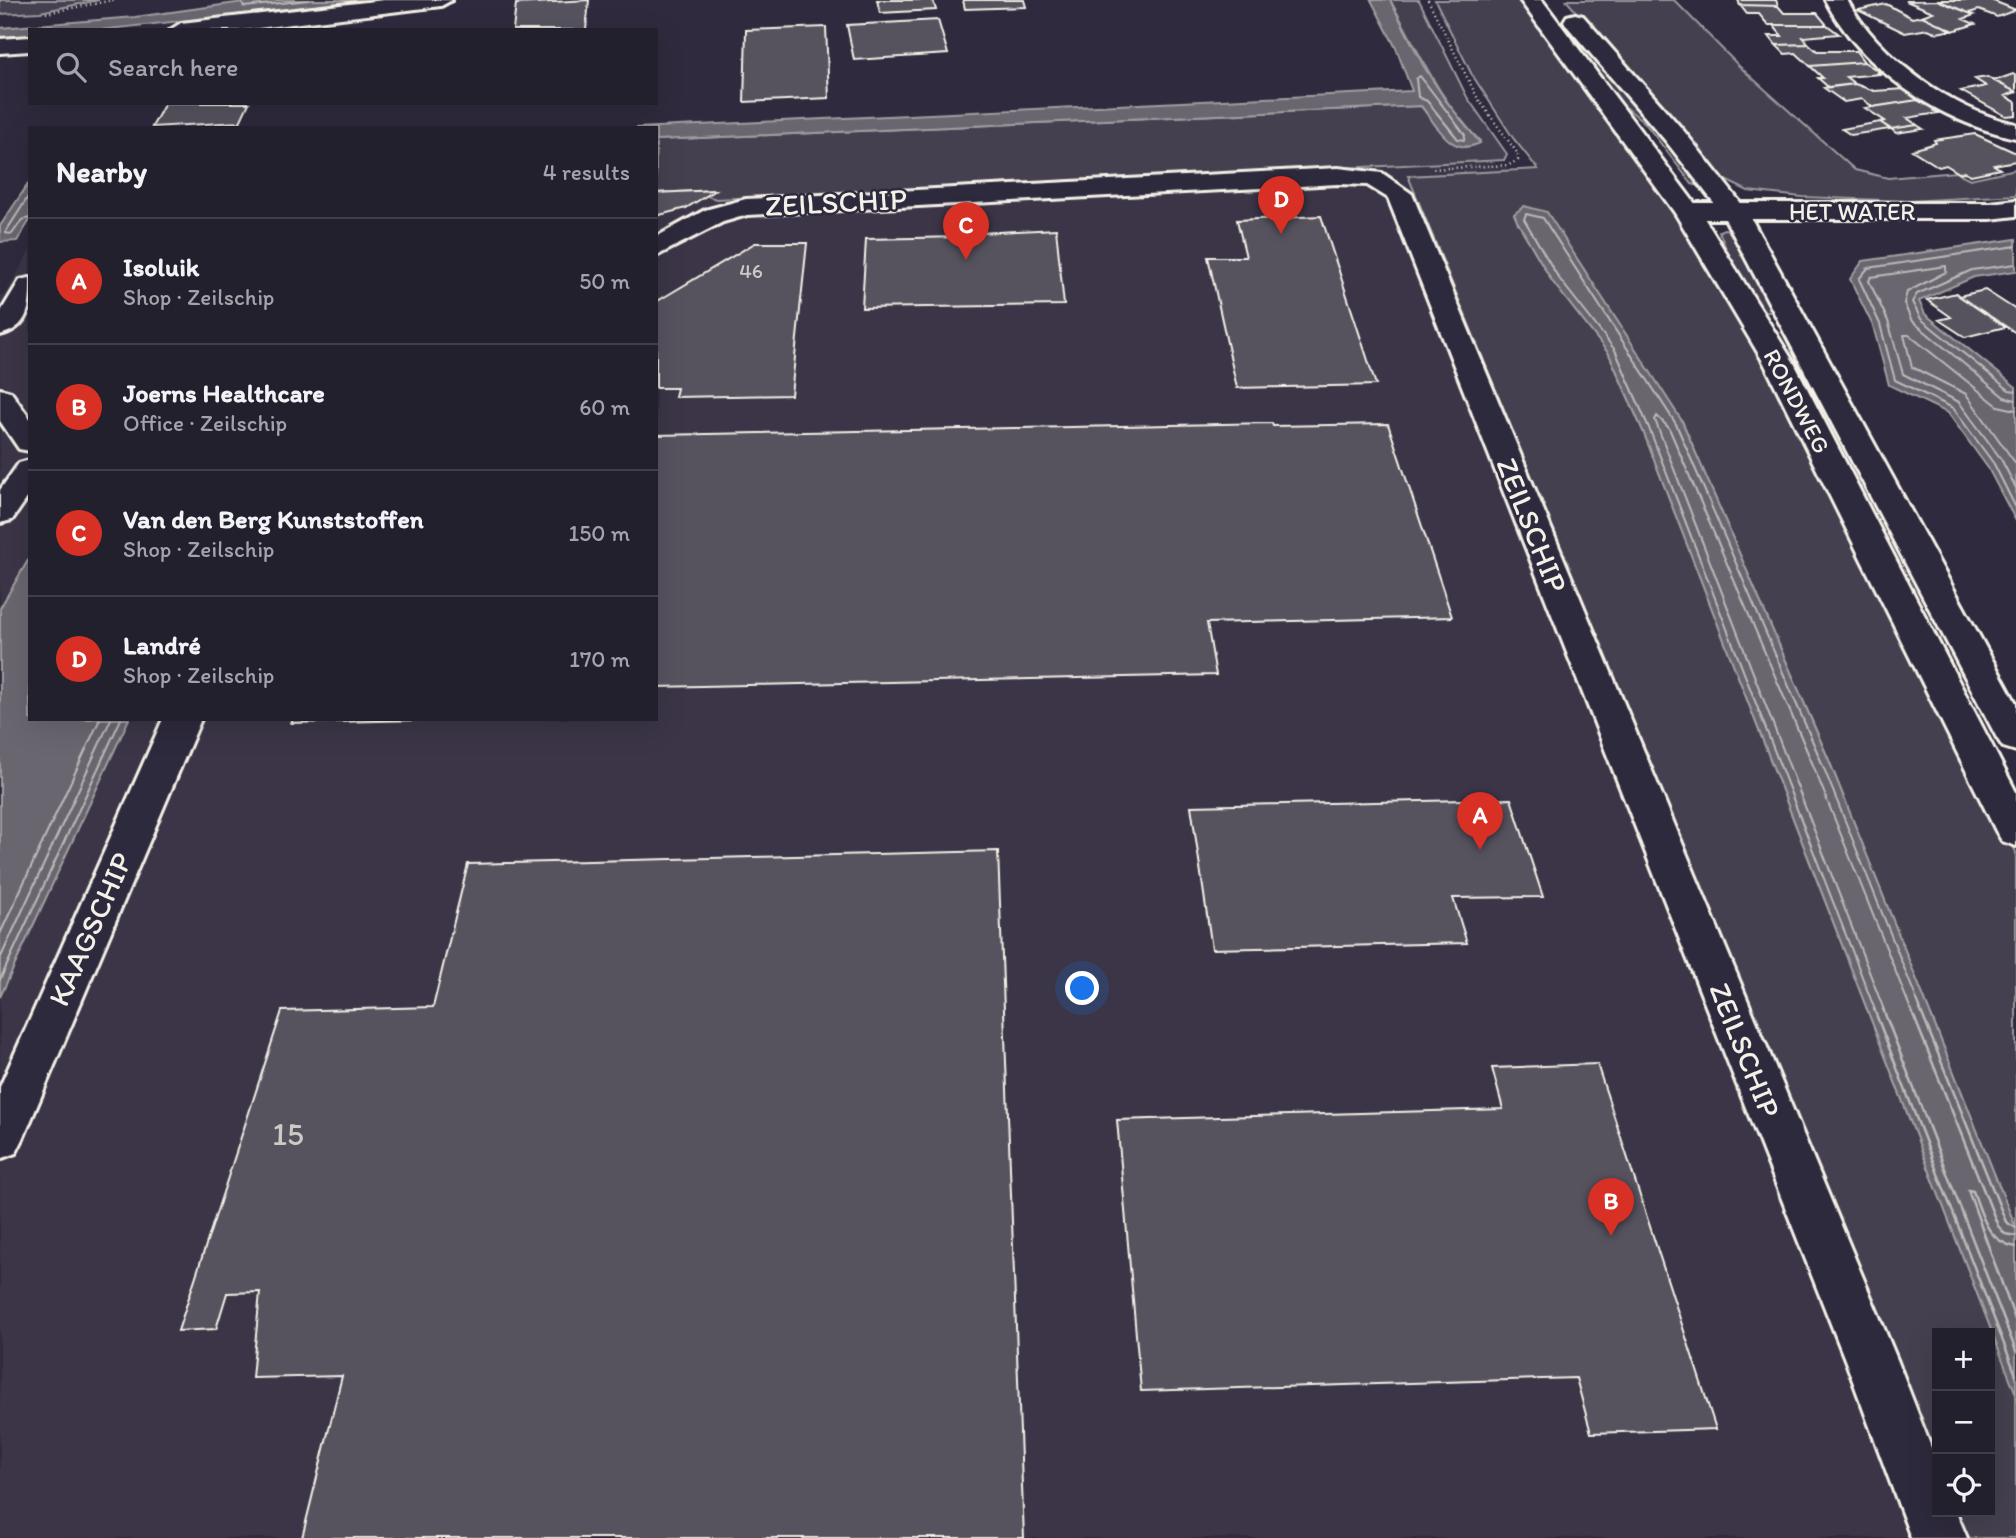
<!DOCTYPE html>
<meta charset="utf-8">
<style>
:root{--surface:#23202e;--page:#2f2d3a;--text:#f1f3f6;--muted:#a3a3aa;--line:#403e4a;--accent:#d93025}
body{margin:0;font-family:Itim,sans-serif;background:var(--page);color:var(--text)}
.controls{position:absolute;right:21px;bottom:21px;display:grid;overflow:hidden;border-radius:0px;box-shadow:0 7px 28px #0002}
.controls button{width:63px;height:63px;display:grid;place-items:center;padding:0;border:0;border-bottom:2px solid var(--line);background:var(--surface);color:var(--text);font:35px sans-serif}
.you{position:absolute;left:1083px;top:989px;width:24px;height:24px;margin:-18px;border:5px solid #fff;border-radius:50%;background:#1a73e8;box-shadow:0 0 0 10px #1a73e833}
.badge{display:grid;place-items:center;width:46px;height:46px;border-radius:50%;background:var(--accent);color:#fff;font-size:23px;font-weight:700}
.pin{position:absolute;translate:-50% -58px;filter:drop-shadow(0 2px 4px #0008)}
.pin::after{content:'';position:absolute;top:37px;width:24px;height:21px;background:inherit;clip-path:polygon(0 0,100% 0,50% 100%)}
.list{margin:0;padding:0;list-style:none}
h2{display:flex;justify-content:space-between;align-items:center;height:91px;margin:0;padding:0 28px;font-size:30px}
h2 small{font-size:23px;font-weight:400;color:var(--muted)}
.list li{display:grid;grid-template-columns:46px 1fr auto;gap:21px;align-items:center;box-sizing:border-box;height:126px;padding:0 28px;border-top:2px solid var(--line)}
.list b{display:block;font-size:26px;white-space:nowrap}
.list p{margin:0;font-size:23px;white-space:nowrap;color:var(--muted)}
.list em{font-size:23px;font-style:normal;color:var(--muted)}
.icon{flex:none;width:38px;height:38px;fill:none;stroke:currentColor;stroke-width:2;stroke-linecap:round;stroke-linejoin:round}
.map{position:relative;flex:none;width:2016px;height:1538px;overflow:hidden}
.search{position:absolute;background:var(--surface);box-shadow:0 7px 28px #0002;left:28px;top:28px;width:630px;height:77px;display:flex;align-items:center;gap:18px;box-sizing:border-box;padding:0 24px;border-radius:0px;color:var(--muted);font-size:26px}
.panel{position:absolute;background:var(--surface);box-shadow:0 7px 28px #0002;left:28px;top:126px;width:630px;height:595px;border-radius:0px}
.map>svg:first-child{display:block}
.built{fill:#3b3647}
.green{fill:#454050;stroke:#9c989c;stroke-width:2}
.water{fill:#6a6670;stroke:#a19ea0;stroke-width:2}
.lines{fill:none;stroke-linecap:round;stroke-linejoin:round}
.shore-far1{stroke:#bdb9b8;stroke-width:2}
.shore{stroke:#bdb9b8;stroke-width:2.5}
.building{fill:#56525f;stroke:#f4f1e8;stroke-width:2}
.minor-casing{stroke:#f4f1e8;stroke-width:6}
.major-casing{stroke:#f4f1e8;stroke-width:6}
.path{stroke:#f4f1e8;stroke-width:2.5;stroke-dasharray:1 3.5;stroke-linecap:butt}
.minor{fill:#2f2a3d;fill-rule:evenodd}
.major{fill:#2f2a3d;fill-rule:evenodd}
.labels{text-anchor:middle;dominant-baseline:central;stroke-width:5;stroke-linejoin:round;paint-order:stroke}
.far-number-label{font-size:21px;fill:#ccc9c6}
.far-street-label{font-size:24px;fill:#f4f1e8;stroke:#2f2a3d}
.street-label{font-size:30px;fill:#f4f1e8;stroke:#2f2a3d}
.near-number-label{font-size:32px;fill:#ccc9c6}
</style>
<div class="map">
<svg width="2016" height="1538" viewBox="0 0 2016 1538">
<rect width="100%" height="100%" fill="#2f2a3d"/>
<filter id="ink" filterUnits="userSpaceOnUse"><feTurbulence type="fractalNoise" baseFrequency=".0143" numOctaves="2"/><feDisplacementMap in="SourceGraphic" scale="14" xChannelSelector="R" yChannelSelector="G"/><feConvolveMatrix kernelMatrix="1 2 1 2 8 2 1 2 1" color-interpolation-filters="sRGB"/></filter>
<g filter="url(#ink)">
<path class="built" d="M1421,137l161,58 355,1138v179h53l26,26h-2016v-1243h5l25,-45v469h626v-541z"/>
<path class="green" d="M0,0h99l-59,12 -40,2z
M1390,0h29l48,97 40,57 -3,6 -788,39 -9,-3 9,-6 -60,3v-53l765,-34 15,20 29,21 15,-6c-42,-41 -62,-92 -90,-141z
M1435,0h90l43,67 73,95 137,211 238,479v376l-188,-470 -146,-337 -165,-200 35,60 57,73 34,77 373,963v144h-48l-11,-26h33v-179h-53v130l-529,-1287 130,-7 -25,-31 -42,-65z
M1566,0h108l66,67 115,103 33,8 68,-6 14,7 46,-10v26l-107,6 -107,-4 -54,-6 -29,-14z
M1567,35l18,3 118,149 -11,-3 -48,-62 -42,-34z
M1724,229l8,2 43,82 -13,-2c-18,-25 -32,-50 -43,-80z"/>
<path class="water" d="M258,0h113l-271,30h-70v6l-30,3v-11l135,-11z
M1371,0h19l33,65 23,36 34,42c-29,14 -41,-15 -59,-37l-765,34v-12h-20l776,-37 -16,-43z
M30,181v39l-13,21 -17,1v-16z
M1524,206l23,6 135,209 146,337 188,470v166l-373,-963 -34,-77 -57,-73 -35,-60 -3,-7z
M2016,239v32l-42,6 -55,24 6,13 91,73v134l-28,-53 -40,-55 -59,-28 -16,-59 -23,-47 13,-18z
M30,557v162h99l-129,278v-389z"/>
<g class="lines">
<path class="shore-far1" d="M240,0l4,7 65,-7
M1420,76l45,59 -1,5 -6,-1 -31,-38 -9,-4 -2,-18z
M30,194l-25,39 7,1 10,-14 8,-2
M2016,246l-148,22 -9,11 21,45 15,56 58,28 41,56 22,44
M2016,264l-44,6 -55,24 -5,8 9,17 88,71 7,1
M2016,400l-12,-3 -93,-77 -7,-17 3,-11 39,-20v-6l-75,11 -2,4 19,40 15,53 56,28 42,57 15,29
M2016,410l-18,-4 -89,-71h-5l8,32 54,27 50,70
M0,934l100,-215
M0,959l111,-240
M0,980l121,-261
M1875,1010l-226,-582 -34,-78 -57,-73 -34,-58 2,-5 17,4 133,206 145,337 100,249
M1884,1010l-229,-590 2,-4 12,12 144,337 98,245"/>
<path class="shore" d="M1874,1009l142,366
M1883,1009l133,342
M1911,1009l87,217 7,8 11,2
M1920,1009l86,213 10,6
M2016,1247c-29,-5 -34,-32 -43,-56l-5,-1 48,132"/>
</g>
<path class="building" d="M589,0l-3,30h-73l3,-26z
M877,0h56l3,10 -56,3z
M963,0h61l2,7 -61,2z
M1738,0h38l2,6 -38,-1z
M1937,0l37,15 -11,4 12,5 -22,7 -31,-15 11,-4 -27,-11z
M1937,0h54l25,10 -19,7 -18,-7 -10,3z
M1886,4l26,14 10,-2 30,14 -15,3 -9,-4 -23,4 -47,-23z
M1740,5l38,1 6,7h33l10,12h-59l-9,-11h-12z
M938,20l10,34 -94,6 -7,-35z
M1773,25h54l12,9 -36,3 6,7 -33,1 -7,-9h13z
M826,27l3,71 -85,4 2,-72z
M1809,44l8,7h39l8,11 -54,4 -14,-13 -11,1 -9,-9z
M1864,62l16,10h-4l4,2 -34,3 9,7 -27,3 -10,-9h5l-13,-12z
M2013,74l3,2v16l-22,-11z
M1987,77l29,15 -11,4 11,6v13l-10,1 -45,-25 25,-5 -11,-7z
M1855,84l19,7 31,-2 12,11 -44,7 -11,-8 -18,3 -20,-14z
M1917,100l21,10 -4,1 4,2 -31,5 10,7 -26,4 -11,-7 5,-1 -20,-13z
M165,103h84l-9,19 -88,5z
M1880,122l10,7 -39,6 -9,-6z
M1917,125l6,4 -27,4 -5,-4z
M1975,134l41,19v8l-22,4 6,4 -29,6 -6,-3 -6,1 -13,-8 -7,2 -27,-17 24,-7 -2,-3z
M716,190l-30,18 -30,8v-23z
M1321,216l55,169 -139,3 -29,-131h38l-9,-37z
M1056,229l8,76 -202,3 4,-69 96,-2v-3z
M755,243h52l-16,152 -116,2 2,-9h-21v-86z
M1985,290l31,20v23l-57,-37z
M1956,293l3,3 46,31 -40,10 -26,-17 12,-3 -24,-17z
M1272,423l1,3 115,-2 64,193 -245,6 9,52 -560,12v-252z
M293,719h174l-176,4z
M1511,799l32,98 -90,1 14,45 -255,6 -21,-143z
M998,851l26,687h-722l40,-162 -90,2 8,-86 -33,1 -11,36 -38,2 104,-320 151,-4 35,-143z
M1597,1064l119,365 -125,4 -15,-55 -435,13 -24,-271 386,-11 -11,-41z"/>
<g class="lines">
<defs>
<path id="minor" d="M384,0h68l-11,6 -200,24h-71l11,-7z
M1825,0h22c32,57 104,110 169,124v14c-77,-16 -153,-68 -191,-138z
M30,37v14l-30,2v-14z
M1338,168l44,5 30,21 486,1168 39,101v49h19l11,26h-56l-65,-176 -458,-1164 -21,-13 -29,-1 -591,31 -24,7 -67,34v-19l49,-27 41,-11z
M2016,200v16l-26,3h-303l-9,-2 -4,-6 4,-6 9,-2h303z
M30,278c0,27 1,49 -30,57v-22l20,-33z
M0,389l11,3 19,27v32l-11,-2 -19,-28z
M30,460v34l-18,26 -12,3v-33l19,-27z
M163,719h38l-178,420 -7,14 -16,6v-72z"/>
<path id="major" d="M1520,0h22l154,205 98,158 222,429v54l-14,-5 -6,-10 -232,-468 -89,-150z
M1575,14l8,2 100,114 64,81 269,492v48l-13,-4 -6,-9 -275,-525 -57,-73 -98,-114 -3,-5 3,-5z"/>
</defs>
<use href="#minor" class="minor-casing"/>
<use href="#major" class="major-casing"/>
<path class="path" d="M1428,0l50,99 40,55v6l-9,5 -79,4
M46,13l68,-13"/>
<use href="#minor" class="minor"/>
<use href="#major" class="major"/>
</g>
</g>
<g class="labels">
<g class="far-number-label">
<text x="751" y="270">46</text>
</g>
<g class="far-street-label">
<text x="1852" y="211">HET WATER</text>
<text transform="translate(1797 401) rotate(62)">RONDWEG</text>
</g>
<g class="street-label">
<text transform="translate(836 202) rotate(-3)">ZEILSCHIP</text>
<text transform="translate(1532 525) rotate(68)">ZEILSCHIP</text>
<text transform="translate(90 929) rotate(-66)">KAAGSCHIP</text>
<text transform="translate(1745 1050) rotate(68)">ZEILSCHIP</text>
</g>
<g class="near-number-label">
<text x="288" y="1134">15</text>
</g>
</g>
</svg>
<div class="controls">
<button>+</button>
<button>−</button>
<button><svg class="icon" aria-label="locate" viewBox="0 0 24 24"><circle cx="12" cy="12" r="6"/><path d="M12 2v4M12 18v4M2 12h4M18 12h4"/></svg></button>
</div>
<div class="you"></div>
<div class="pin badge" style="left:1480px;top:850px">A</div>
<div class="pin badge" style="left:1611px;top:1236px">B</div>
<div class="pin badge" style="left:966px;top:260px">C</div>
<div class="pin badge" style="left:1281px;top:234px">D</div>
<div class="search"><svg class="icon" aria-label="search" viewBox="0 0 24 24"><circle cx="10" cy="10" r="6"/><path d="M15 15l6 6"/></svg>Search here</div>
<section class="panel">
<h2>Nearby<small>4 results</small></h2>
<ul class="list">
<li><span class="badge">A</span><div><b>Isoluik</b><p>Shop · Zeilschip</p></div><em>50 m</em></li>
<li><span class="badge">B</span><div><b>Joerns Healthcare</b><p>Office · Zeilschip</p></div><em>60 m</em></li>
<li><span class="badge">C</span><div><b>Van den Berg Kunststoffen</b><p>Shop · Zeilschip</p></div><em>150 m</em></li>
<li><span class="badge">D</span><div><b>Landré</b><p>Shop · Zeilschip</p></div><em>170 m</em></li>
</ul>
</section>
</div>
